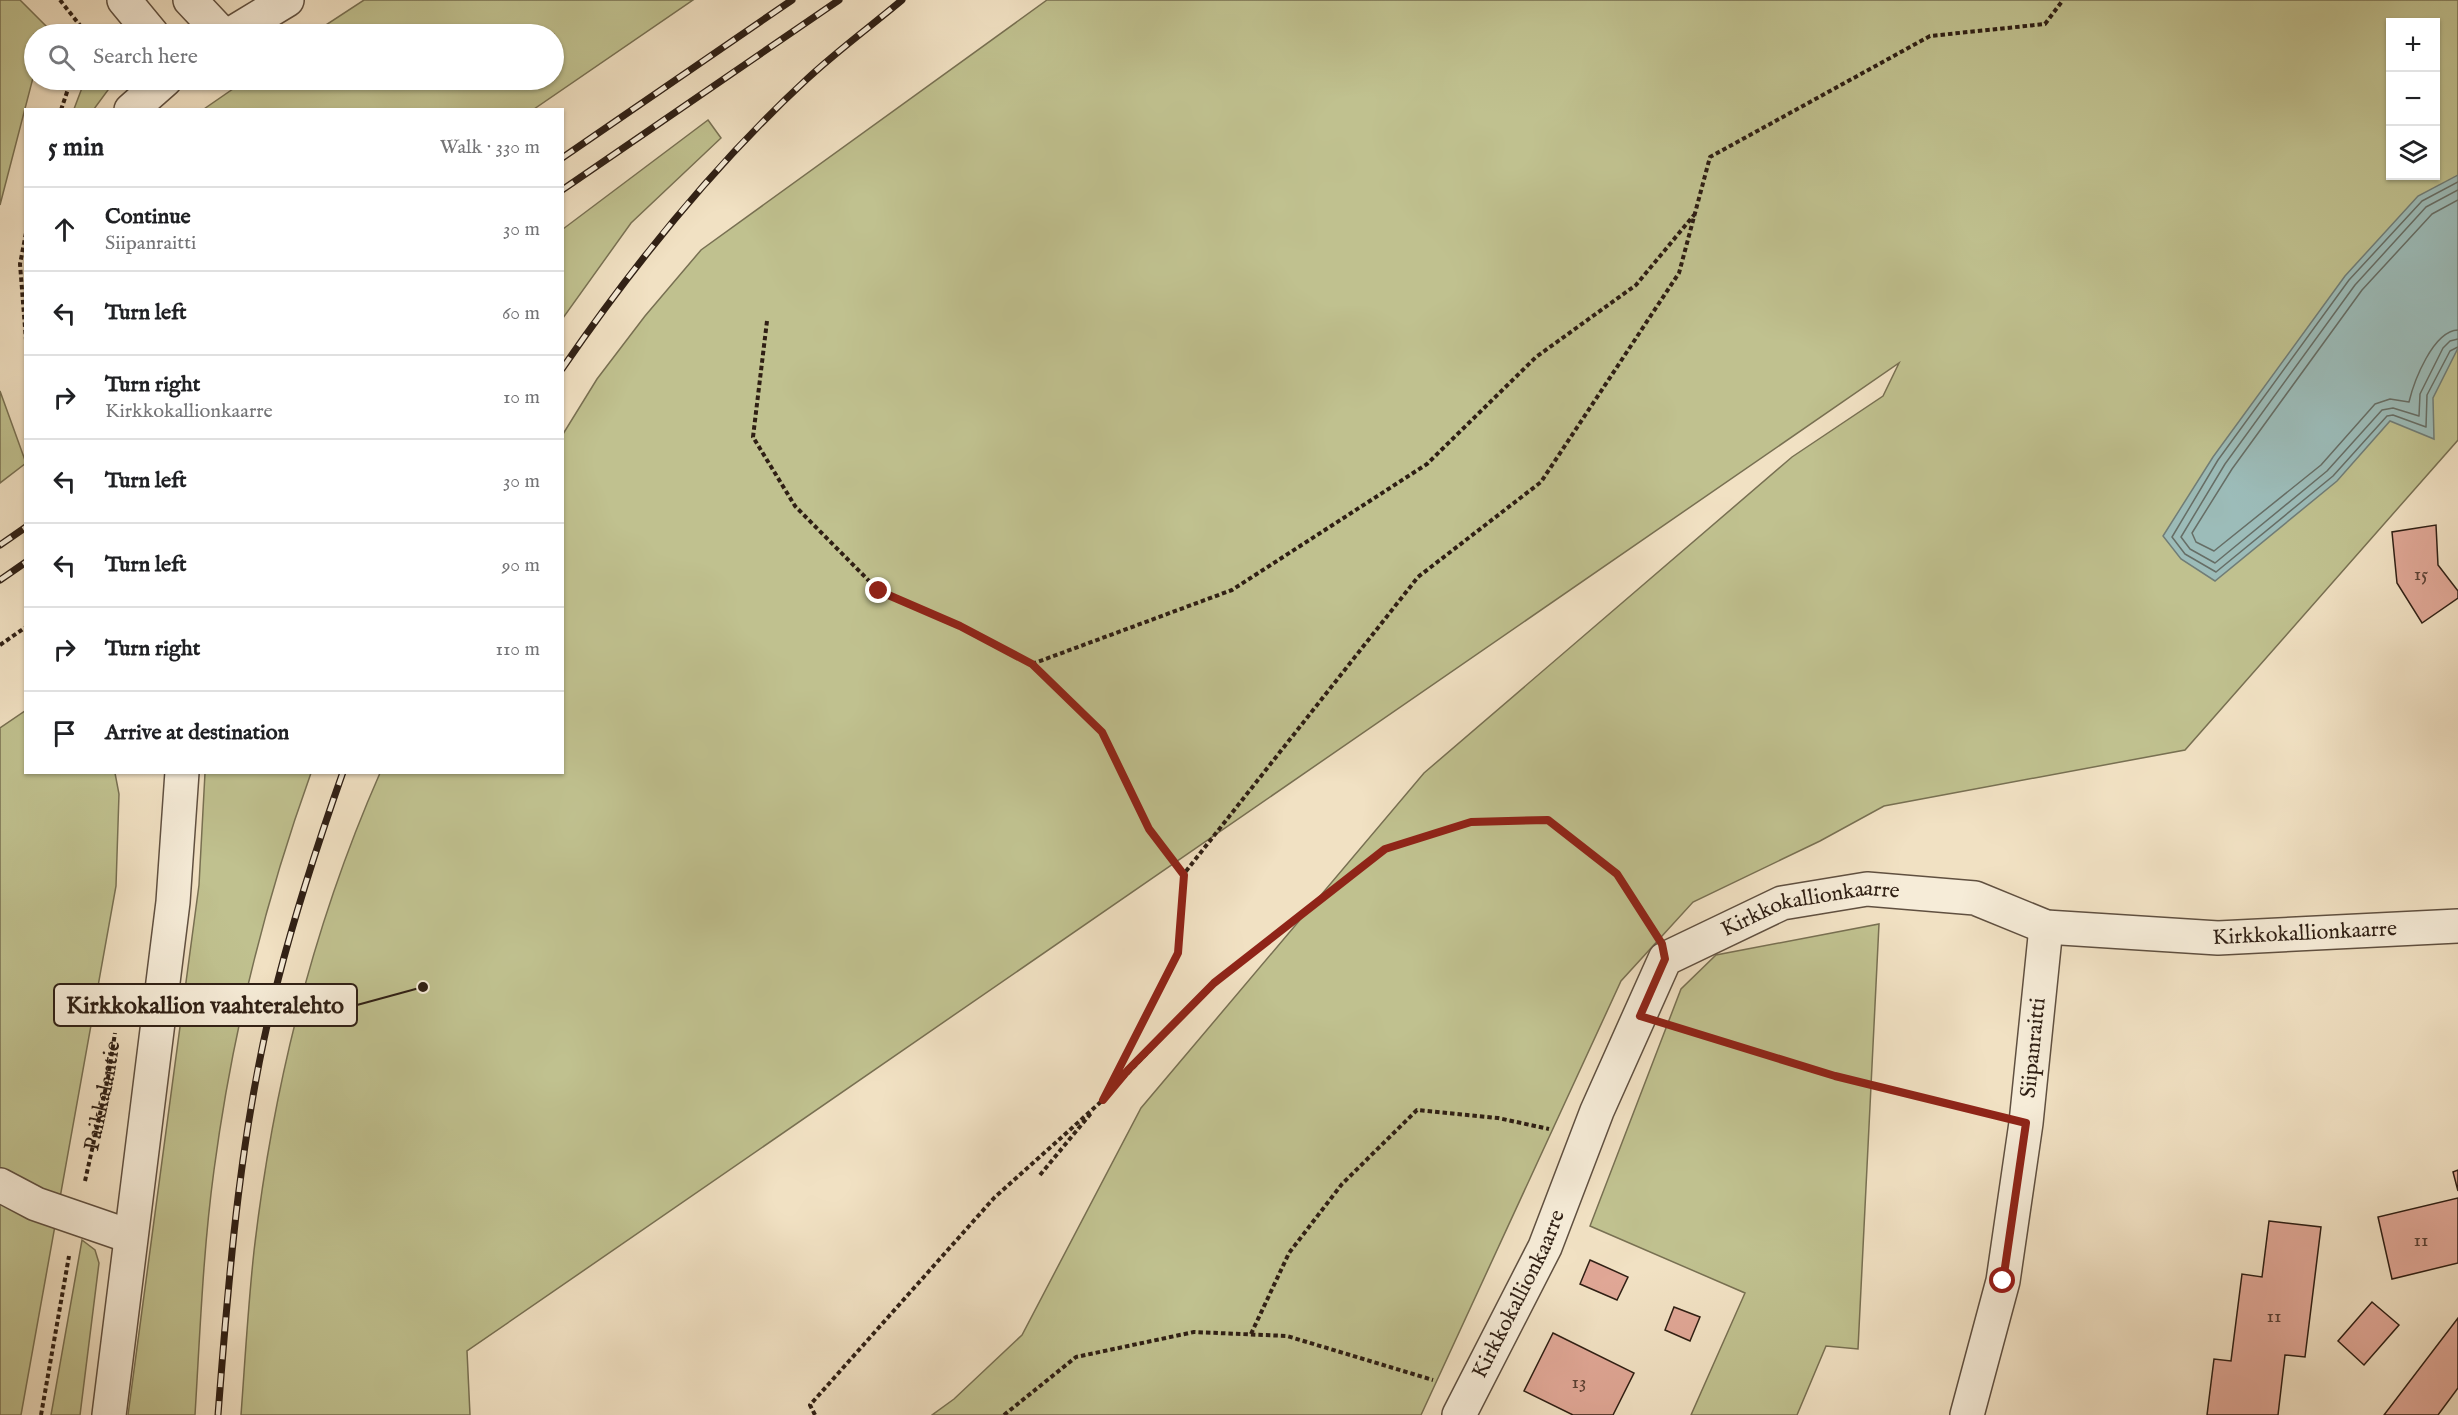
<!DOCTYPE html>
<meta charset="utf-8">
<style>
:root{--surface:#fff;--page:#f2f2f2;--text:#202124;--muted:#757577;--line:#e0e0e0}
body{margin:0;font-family:"IM FELL English",serif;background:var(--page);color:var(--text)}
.controls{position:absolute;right:18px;top:18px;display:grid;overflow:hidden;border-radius:0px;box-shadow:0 2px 4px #0004}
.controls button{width:54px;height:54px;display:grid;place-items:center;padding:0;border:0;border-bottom:2px solid var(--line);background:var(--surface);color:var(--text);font:30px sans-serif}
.stop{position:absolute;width:18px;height:18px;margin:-14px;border:4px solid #8f2418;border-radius:50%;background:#fff}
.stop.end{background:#8f2418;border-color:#fff;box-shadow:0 2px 6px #0008}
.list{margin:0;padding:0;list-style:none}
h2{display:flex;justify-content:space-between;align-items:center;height:78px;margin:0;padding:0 24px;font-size:26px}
h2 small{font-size:20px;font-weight:400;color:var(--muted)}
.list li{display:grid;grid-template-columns:39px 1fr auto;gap:18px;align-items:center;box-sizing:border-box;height:84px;padding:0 24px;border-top:2px solid var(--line)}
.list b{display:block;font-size:22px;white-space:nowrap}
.list p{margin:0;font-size:20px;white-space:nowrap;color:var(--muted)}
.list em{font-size:20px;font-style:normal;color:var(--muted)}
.icon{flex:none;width:33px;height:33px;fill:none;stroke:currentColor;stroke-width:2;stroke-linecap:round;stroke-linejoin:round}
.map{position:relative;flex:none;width:2458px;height:1415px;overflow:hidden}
.search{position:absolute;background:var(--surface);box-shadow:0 2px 4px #0004;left:24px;top:24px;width:540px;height:66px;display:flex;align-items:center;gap:15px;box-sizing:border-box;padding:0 21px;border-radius:33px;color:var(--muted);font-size:22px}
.panel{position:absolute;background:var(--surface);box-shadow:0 2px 4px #0004;left:24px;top:108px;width:540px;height:666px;border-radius:0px}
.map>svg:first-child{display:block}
.green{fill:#c0c18f;stroke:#787052;stroke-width:1.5;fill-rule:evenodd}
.water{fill:#9cbcb9;stroke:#707d77;stroke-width:1.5}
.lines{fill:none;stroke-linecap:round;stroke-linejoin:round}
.shore{stroke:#666e66;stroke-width:1.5}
.building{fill:#e0a796;stroke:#2f1f14;stroke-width:1.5}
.minor-casing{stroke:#605040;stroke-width:36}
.path{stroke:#2f1f14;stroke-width:4;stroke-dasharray:4.5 3;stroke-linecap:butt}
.minor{stroke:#f6ecd8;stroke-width:33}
.rail-casing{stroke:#2f1f14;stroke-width:7}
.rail{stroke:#f6ecd8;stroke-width:4.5;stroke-dasharray:14;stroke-linecap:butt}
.route{stroke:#8f2418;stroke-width:8}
.labels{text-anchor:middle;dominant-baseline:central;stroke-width:5;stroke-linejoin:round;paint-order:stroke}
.number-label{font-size:20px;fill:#5b4134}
.street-label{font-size:22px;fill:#2f1f14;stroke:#f6ecd8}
.leader{fill:none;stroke:#2f1f14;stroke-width:2}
.callout-dot{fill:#2f1f14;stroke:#f6ecd8;stroke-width:2}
.callout{fill:#f6ecd8;stroke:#2f1f14;stroke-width:2}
.callout-label{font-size:24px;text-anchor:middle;font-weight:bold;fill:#2f1f14}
</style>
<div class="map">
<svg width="2458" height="1415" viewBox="0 0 2458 1415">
<rect width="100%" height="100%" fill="#f1e1c3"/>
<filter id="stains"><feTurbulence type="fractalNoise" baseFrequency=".00333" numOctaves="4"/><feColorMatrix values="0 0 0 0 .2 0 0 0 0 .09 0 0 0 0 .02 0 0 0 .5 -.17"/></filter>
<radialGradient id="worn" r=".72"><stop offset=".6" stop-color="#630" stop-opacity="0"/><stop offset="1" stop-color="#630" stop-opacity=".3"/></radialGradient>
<path class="green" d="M0,0h20l27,27 -2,7h-11v40l-34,131z
M364,0h329l-159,109h-330l42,-29h308v-46h-242z
M1047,0h1411v440l-273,310 -301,56 -64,35 -127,61 -72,79 -200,434h-489l22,-16 68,-64 119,-227 283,-335 368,-316 91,-61 16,-33 -1432,988 3,64h-229c4,-54 7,-109 13,-164 19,-163 60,-328 126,-478l182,-1 1,-338 34,-55 48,-63 56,-66zM2390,22h46v154h-46z
M85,80h28l-2,6 -17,23h-20z
M708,120l13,18 -90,85 -68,95v-89z
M0,391l26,72 -26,20z
M25,711l1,61 89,1 4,21 -3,92 -95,529h-21v-687z
M205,773h106c-46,128 -79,262 -97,397 -11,81 -14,163 -19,245h-67l71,-530z
M1879,924l-21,425 -32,-3 -29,69h-106l54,-122 -155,-67 91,-237 35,-34z
M82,1240l13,10 4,13 -19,152h-29z"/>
<path class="water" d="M2458,175v173l-25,50 1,41 -44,-18 -53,60 -122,100 -34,-22 -18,-23 50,-79 132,-181 73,-80z"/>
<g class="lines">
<path class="shore" d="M2458,182l-36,19 -73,79 -131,180 -46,77 13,17 31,18 117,-96 54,-60 6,-1 33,12 1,-32 23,-44 8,-4
M2458,190l-32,17 -71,78 -130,179 -44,73 9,12 25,14 112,-92 55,-61 11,-2 26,8 1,-22 23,-46 7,-7 8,-2
M2458,200l-26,14 -70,76 -130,179 -40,64 4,9 18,9 107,-86 54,-61 15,-5 19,3c5,-21 24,-71 49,-72"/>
</g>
<path class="building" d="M2436,525l2,40 20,26v7l-36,25 -25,-40 -5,-51z
M2458,1170v21l-5,-19z
M2458,1198v65l-66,16 -14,-62z
M2269,1221l52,6 -16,130 -20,-2 -7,60h-71l7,-56 17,2 11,-87 20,3z
M1590,1260l38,17 -11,23 -37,-16z
M2372,1302l27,23 -35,40 -26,-24z
M1674,1307l26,10 -10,24 -25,-11z
M2458,1318v70l-20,27h-54z
M1553,1333l81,40 -21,42h-40l-49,-24z"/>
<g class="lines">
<defs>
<g id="minor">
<path d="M124,0l28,34"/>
<path d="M190,0l32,34"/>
<path d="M231,34l56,-34"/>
<path d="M131,110l34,-30"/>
<path d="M0,1185l36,19 93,32"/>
<path d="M109,1415l64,-513 9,-130"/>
<path id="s2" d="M1459,1415l86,-168 52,-136 68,-152 117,-56 85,-14 108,9 71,29 172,11 240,-12"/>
<path id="s3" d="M1967,1415l36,-134 23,-158 20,-196"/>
</g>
</defs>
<use href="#minor" class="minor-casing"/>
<g class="path">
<path d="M60,0l26,33"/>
<path d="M85,34l11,-9"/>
<path d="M61,110l10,-30"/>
<path d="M26,233l-6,31 6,76"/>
<path d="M767,321l-14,116 42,69 84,85 81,35 72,38 70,68 47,97 34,46"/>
<path d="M0,645l26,-18"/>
<path d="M1032,664l200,-74 195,-126 109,-107 100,-72 58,-70"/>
<path d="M1675,1028l160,48 154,37"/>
<path d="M1107,1095l107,-112 171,-133 86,-28 77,-2 69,54 33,52"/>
<path d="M1040,1175l52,-63"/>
<path id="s1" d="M85,1181l23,-103 7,-45"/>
<path d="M1251,1334l38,-81 53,-69 75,-74 81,8 51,11"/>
<path d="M41,1415l28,-159"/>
<path d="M815,1415l-5,-10 184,-207 109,-98 75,-147 5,-78 235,-298 123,-95 138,-209 31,-116 220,-121 115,-12 18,-24"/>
<path d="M1004,1415l72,-58 118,-25 93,4 146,44"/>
</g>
<use href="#minor" class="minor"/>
<defs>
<path id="rail" d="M562,158l230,-158
M562,190l277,-190
M562,369c72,-105 152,-204 245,-290 30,-28 64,-53 95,-79
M0,545l26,-18
M0,580l26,-18
M218,1415c11,-145 23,-294 60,-435 18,-70 41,-140 65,-208"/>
</defs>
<use href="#rail" class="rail-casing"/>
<use href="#rail" class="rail"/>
</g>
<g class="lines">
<path class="route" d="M879,591l81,35 72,38 70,68 47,97 35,46 -6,78 -75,147 25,-30 86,-87 171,-134 86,-27 77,-2 69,54 45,70 3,15 -25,57 195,60 191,47 -23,158"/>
</g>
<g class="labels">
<g class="number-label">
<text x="2421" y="574">15</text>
<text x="2421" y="1240">11</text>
<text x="2274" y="1316">11</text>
<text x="1579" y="1382">13</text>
</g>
<g class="street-label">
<text stroke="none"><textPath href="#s2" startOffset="657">Kirkkokallionkaarre</textPath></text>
<text stroke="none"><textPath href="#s2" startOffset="1161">Kirkkokallionkaarre</textPath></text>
<text stroke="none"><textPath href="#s3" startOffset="374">Siipanraitti</textPath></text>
<text stroke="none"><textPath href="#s1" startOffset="87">Paikkalantie</textPath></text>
<text stroke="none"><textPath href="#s2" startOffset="135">Kirkkokallionkaarre</textPath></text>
</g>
</g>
<path class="leader" d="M423 987L357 1005"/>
<circle class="callout-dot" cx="423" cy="987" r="6"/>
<rect class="callout" x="54" y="984" width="303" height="42" rx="6"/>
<g class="callout-label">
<text x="205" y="1013">Kirkkokallion vaahteralehto</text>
</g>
<rect width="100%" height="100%" filter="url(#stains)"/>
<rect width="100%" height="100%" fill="url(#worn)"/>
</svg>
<div class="controls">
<button>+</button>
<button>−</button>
<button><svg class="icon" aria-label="layers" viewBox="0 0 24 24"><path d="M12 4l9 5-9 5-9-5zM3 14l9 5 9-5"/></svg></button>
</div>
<div class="stop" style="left:2003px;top:1281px"></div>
<div class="stop end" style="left:879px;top:591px"></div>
<div class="search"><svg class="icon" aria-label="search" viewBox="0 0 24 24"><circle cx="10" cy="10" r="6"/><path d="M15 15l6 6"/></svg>Search here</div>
<section class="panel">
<h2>5 min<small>Walk · 330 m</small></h2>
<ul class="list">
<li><svg class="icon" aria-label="ahead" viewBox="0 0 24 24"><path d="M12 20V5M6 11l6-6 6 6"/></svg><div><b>Continue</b><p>Siipanraitti</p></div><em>30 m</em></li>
<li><svg class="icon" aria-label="left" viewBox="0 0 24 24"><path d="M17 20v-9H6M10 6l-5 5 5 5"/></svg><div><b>Turn left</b></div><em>60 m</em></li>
<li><svg class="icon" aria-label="right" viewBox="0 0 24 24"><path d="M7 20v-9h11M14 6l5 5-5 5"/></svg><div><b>Turn right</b><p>Kirkkokallionkaarre</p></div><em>10 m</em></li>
<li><svg class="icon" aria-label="left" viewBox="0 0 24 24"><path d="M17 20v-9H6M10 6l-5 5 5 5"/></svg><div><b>Turn left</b></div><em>30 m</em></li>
<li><svg class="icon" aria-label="left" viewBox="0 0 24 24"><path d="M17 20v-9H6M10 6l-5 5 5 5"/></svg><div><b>Turn left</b></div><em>90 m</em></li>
<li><svg class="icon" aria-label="right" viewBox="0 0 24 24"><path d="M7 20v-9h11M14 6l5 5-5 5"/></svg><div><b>Turn right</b></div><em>110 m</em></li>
<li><svg class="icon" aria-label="arrive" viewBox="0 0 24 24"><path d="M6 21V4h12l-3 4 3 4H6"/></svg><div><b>Arrive at destination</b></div></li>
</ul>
</section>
</div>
